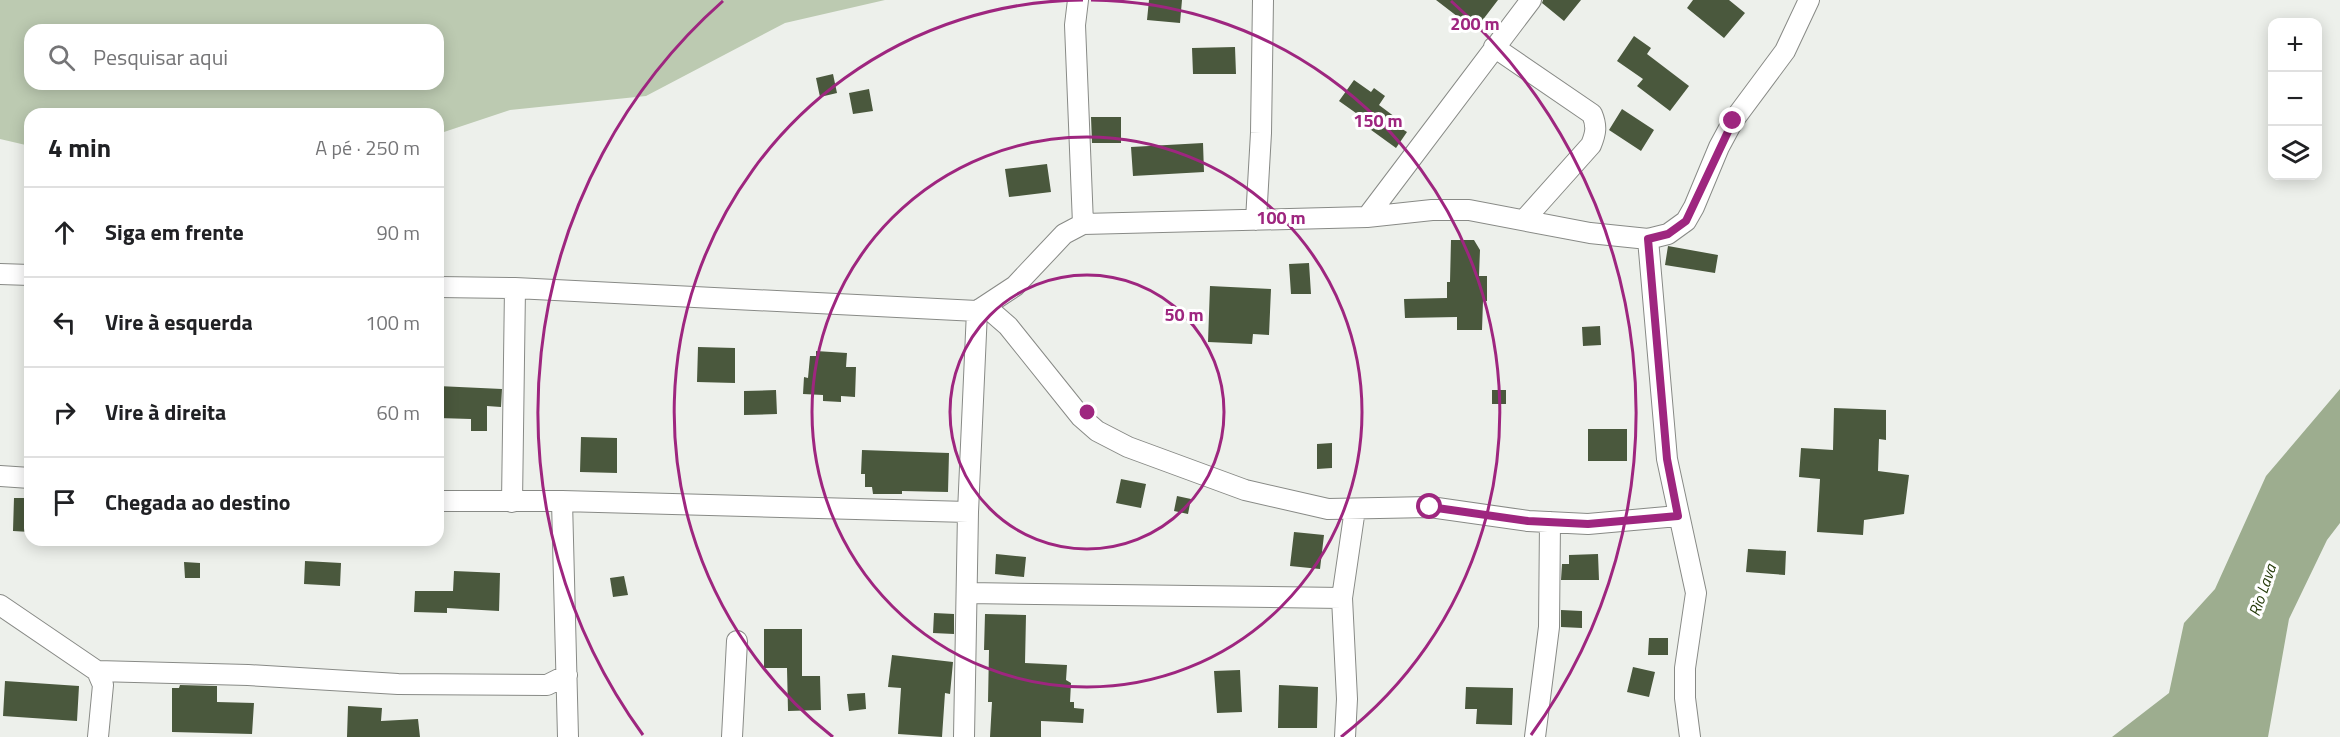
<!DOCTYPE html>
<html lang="pt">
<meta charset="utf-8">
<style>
:root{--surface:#fff;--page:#f6f6f6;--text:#202124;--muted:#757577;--line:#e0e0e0}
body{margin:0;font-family:"Titillium Web",sans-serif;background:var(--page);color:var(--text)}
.controls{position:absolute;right:18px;top:18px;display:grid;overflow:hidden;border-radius:12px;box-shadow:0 3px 15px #0003}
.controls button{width:54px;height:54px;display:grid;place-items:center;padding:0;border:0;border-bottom:2px solid var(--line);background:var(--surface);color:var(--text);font:30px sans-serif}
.stop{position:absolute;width:18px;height:18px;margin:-14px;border:4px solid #9e267f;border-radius:50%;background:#fff}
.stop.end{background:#9e267f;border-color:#fff;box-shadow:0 2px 6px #0008}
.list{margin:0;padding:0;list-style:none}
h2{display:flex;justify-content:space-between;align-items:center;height:78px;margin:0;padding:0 24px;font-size:26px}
h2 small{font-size:20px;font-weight:400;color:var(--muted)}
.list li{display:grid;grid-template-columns:39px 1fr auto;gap:18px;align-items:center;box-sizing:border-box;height:90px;padding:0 24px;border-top:2px solid var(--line)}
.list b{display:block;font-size:22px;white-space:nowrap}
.list em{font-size:20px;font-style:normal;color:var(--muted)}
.icon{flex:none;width:33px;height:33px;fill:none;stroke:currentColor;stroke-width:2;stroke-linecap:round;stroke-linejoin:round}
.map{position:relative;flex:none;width:2340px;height:737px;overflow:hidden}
.search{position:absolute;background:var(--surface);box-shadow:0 3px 15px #0003;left:24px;top:24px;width:420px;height:66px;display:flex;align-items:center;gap:15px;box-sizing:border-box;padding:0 21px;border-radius:18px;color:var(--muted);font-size:22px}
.panel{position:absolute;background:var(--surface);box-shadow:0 3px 15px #0003;left:24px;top:108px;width:420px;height:438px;border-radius:18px}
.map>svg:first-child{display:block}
.green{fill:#bccab1;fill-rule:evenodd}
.water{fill:#9dad8f}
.building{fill:#4a583d}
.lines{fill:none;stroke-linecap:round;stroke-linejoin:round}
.street-casing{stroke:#888a86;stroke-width:22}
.street{stroke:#fff;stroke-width:20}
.route{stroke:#9e267f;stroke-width:8}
.ring{fill:none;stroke:#9e267f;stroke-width:3}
.labels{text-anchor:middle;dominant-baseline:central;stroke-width:6;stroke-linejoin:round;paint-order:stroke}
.water-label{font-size:16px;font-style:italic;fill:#263c0b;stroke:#fff}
.centre{fill:#9e267f;stroke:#fff;stroke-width:3}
.ring-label{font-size:18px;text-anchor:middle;font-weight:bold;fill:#9e267f;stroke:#fff;stroke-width:6;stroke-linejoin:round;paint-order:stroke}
</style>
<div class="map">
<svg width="2340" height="737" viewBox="0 0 2340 737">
<rect width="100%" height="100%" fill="#edf0eb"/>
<path class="green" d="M0,0h885l-100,23 -139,73 -136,14 -72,24v-20h-408v32l-30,-7zM30,30h408v54h-408z"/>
<path class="water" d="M2340,389v134l-13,17 -38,79 -21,118h-156l57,-44 15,-70 31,-34 51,-113z"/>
<path class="building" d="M1149,0h33l-2,23 -33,-3z
M1436,0h62l-23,30z
M1543,0h38l-17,21 -22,-18z
M1693,0h36l16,13 -21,25 -37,-30z
M1634,36l17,12 -4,6 42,32 -19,25 -33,-25 6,-7 -26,-18z
M1235,47l1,27h-43l-1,-26z
M833,74l4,19 -17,4 -4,-19z
M1354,80l17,12 3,-4 11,8 -6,9 16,12 -4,5 16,10 -11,16 -29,-21 3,-4 -31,-22z
M869,89l4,22 -20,3 -4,-21z
M1622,109l32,21 -13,21 -32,-21z
M1091,117h30v26h-29z
M1203,143l1,29 -71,4 -2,-29z
M1047,164l4,28 -42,5 -4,-28z
M1451,240h23l6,10 -1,26h8v25h-4l-1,29h-25v-13l-52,1 -1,-19 43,-1v-16h3z
M1668,246l50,9 -3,18 -50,-8z
M1309,263l2,31h-20l-2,-30z
M1210,286l61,3 -2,46 -16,-1 -1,10 -44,-2z
M1600,326l1,19 -18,1 -1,-19z
M698,347l37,1v35l-38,-1z
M816,351l31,2 -1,14h10l-1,30 -14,-1v6l-18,-1v-6l-20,-1 1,-17 4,1 2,-22h6z
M438,386l64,3 -1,18 -14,-1v25h-16v-12l-33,-1z
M776,390l1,24 -33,1v-24z
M1492,390h14v14h-14z
M1834,408l52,2v30l-7,-1 -1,32 31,4 -5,39 -40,6 -1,15 -46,-3 3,-53 -21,-2 2,-29 32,2z
M1588,429h39v32h-39z
M581,437l36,1v35l-37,-1z
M1332,443v25l-15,1v-25z
M862,450l87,3 -1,39 -46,-1v3h-29l-1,-7h-7v-13h-4z
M1121,479l25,5 -5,24 -25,-5z
M1177,496l14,3 -3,15 -14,-3z
M14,498h16v34l-17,-1z
M1294,532l30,3 -4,34 -30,-3z
M1748,549l38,2 -1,24 -39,-3z
M996,554l30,3 -2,20 -29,-3z
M1598,554l1,26h-38l1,-16h7v-9z
M305,561l36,2 -1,23 -36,-2z
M184,562l16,1v15h-15z
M454,571l46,2 -1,38 -52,-3v5l-33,-1 1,-21h38z
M624,576l4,19 -15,2 -3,-19z
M1561,610l21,1v17l-21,-1z
M934,613l20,1v20l-21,-1z
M985,614l41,1 -1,48 42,2 -1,15 5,3 -1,19h4v6l10,1 -1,14 -42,-2v16h-51l2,-35h-4l1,-52h-5z
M764,629h38v47h18l1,34 -33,1 -1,-43h-23z
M1649,638h19v17h-20z
M892,655l61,7 -3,32 -5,-1 -3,44 -44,-3 3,-46 -13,-1z
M1633,667l22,5 -6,25 -22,-5z
M1240,670l2,42 -25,1 -3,-42z
M5,681l74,5 -2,35 -74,-5z
M180,685l37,1v16l37,1 -2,31 -80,-2v-44h7z
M1279,685l39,2 -1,41h-39z
M1466,687l47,1 -1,37 -36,-1 1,-15h-12z
M865,693l1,16 -17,2 -2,-17z
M348,706l34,2 -1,13 37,-2 2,18h-73z"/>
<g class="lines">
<defs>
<path id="street" d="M1078,0l-3,25 8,199
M1494,47l98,67c5,12 4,19 -1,31l-67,75
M1367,217l164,-217
M1256,220l5,-87 2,-133
M1648,239l19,220 29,134 -11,75v30l5,39
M0,274l30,1
M438,287l77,1 462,23 38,-25 49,-52 19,-10 284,-7 65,-7h37l121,23 58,6 20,-5 18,-13 8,-14 25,-60 14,-26 52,-70 24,-51
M985,306l23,20 73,91 16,14 31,16 117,43 83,19 102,-2 98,14 60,3 90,-8
M0,476l30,2
M438,501h124l406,11
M562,501l6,236
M512,502l3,-214
M967,593l375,5
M0,605l97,66 6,14 -5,52
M97,671l151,4 150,9 149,1 20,-10
M732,737l5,-96
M964,737l4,-225 9,-201
M1345,737l2,-38 -5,-101 13,-89
M1535,737l14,-110 1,-105"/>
</defs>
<use href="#street" class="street-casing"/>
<use href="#street" class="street"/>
</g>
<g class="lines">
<path class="route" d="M1430,507l98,14 60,3 90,-8 -11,-57 -19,-220 20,-5 18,-13 47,-100"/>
</g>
<g class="ring">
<circle cx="1087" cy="412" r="137"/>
<circle cx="1087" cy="412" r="275"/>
<path d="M833 737A412 412 0 0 1 1083 0M1091 0A412 412 0 0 1 1341 737"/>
<path d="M643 735A549 549 0 0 1 723 1M1451 1A549 549 0 0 1 1531 735"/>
</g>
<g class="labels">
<g class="water-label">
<text transform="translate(2262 590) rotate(-71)">Rio Lava</text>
</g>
</g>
<circle cx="1087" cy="412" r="9" class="centre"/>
<g class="ring-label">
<text x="1475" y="30">200 m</text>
<text x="1378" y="127">150 m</text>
<text x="1281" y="224">100 m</text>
<text x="1184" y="321">50 m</text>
</g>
</svg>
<div class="controls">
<button>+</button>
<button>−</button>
<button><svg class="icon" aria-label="layers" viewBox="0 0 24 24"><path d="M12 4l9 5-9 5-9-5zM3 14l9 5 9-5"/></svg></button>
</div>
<div class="stop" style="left:1430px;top:507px"></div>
<div class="stop end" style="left:1733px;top:121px"></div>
<div class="search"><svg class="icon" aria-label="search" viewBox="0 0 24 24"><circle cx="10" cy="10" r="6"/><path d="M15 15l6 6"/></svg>Pesquisar aqui</div>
<section class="panel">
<h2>4 min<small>A pé · 250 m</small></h2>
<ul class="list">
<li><svg class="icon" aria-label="ahead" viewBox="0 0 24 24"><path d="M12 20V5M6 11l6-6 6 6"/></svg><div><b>Siga em frente</b></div><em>90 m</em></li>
<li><svg class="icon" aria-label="left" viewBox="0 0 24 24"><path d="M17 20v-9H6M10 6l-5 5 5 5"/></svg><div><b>Vire à esquerda</b></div><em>100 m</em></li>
<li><svg class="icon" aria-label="right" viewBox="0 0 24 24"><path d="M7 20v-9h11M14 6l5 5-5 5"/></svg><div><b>Vire à direita</b></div><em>60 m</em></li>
<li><svg class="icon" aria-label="arrive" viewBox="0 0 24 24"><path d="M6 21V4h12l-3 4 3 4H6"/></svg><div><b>Chegada ao destino</b></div></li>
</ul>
</section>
</div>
